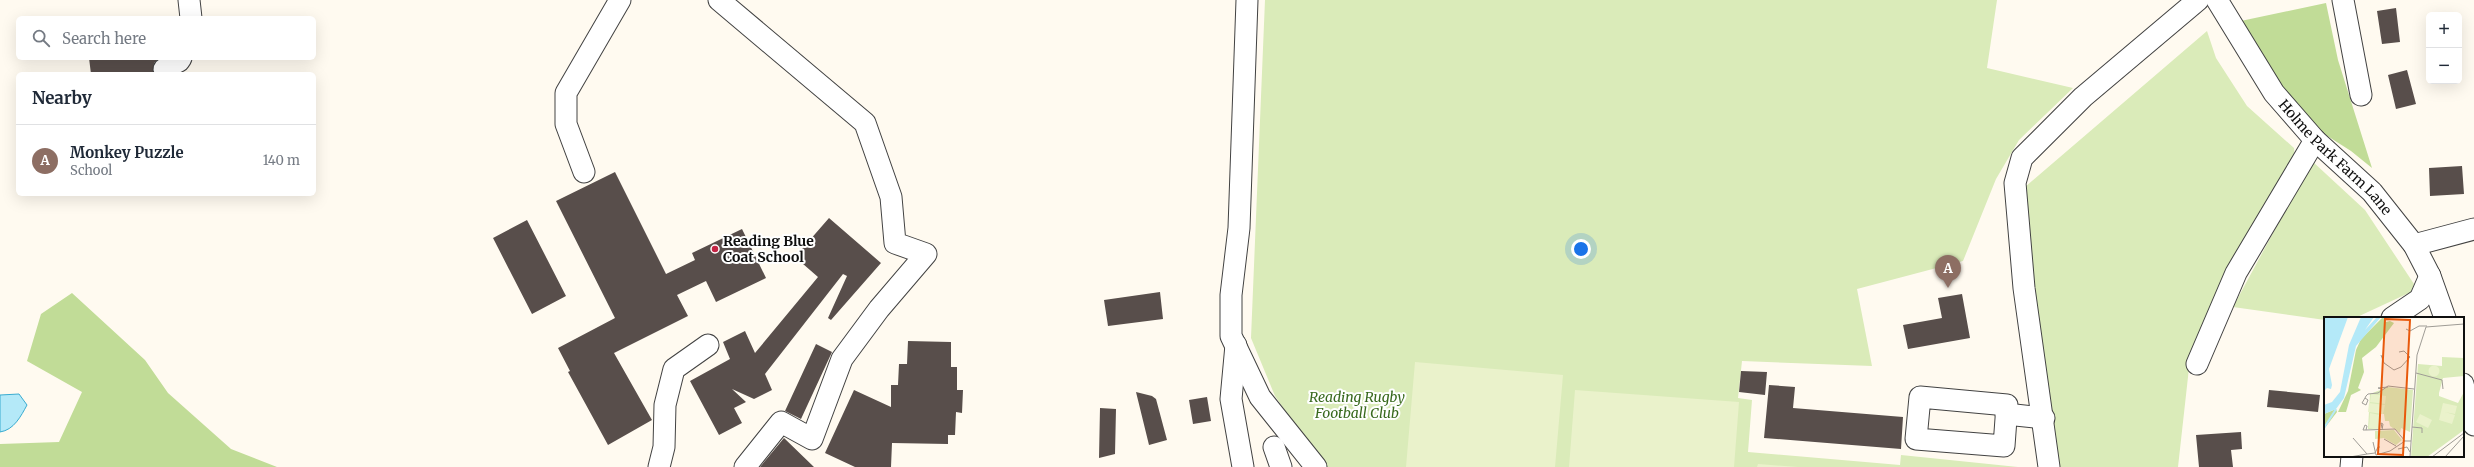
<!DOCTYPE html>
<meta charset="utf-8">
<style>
:root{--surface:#fff;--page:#f2f2f3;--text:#1f2937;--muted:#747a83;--line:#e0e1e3;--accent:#db2777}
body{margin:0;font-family:Merriweather,serif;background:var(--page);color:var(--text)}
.controls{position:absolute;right:12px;top:12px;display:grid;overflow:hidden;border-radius:6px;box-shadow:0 4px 16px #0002}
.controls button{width:36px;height:36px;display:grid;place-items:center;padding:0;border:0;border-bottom:1px solid var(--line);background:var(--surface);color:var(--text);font:20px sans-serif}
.you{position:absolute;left:1581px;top:249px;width:14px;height:14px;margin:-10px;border:3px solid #fff;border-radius:50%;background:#1a73e8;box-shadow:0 0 0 6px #1a73e833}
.badge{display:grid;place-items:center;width:26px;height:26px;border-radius:50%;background:var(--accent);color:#fff;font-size:13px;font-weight:700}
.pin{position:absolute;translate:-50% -33px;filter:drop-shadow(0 1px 2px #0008)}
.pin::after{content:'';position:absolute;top:21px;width:14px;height:12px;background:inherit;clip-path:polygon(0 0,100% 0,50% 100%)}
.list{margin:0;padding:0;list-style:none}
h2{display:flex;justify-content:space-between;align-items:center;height:52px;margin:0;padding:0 16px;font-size:17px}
h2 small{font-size:13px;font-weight:400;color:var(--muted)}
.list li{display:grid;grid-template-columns:26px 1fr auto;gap:12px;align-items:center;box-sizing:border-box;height:72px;padding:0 16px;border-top:1px solid var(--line)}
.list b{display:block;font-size:15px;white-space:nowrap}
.list p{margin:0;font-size:13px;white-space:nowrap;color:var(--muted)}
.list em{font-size:13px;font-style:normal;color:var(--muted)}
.icon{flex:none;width:22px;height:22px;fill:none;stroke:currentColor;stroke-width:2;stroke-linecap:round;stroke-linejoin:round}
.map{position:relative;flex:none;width:2474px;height:467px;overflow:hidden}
.search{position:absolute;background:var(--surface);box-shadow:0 4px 16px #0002;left:16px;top:16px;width:300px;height:44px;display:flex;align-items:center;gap:10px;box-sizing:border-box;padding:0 14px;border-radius:6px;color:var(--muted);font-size:15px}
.panel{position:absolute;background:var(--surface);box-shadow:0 4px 16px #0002;left:16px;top:72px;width:300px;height:124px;border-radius:6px}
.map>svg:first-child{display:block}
.green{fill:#daebb9}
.forest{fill:#c1dc97}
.pitch{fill:#eaf2cb}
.water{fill:#b4e9f8;stroke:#39abd0}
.building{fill:#584e4b}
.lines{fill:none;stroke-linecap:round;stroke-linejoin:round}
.minor-casing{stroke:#424242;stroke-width:23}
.minor{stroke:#fff;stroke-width:21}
.poi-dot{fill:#c32343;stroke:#fff;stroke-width:1.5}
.labels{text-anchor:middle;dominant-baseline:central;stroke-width:4;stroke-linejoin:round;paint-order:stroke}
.street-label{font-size:14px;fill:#0f0f0f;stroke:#fff}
.poi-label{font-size:14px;font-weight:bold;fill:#0f0f0f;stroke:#fff;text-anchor:start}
.park-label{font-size:14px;font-style:italic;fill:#38691d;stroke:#fff}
.inset-river{fill:none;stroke:#b4e9f8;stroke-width:2}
.inset-road{fill:none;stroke:#9f9c96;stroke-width:1}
.view{fill:#e8590c;fill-opacity:0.15;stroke:#e8590c;stroke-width:2}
.inset-edge{fill:none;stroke:#0f0f0f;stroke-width:2}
</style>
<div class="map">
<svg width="2474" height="467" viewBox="0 0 2474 467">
<rect width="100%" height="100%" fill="#fffaf0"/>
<path class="green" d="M1265,0h732l-10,68 86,20 -54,52 -23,39 -33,82 -106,28 15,77 -130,-5 -4,37 14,2 -4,52 152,13 1,-10 117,12h-694l-49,-71 -24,-58z
M2207,31l9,27 31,48 47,42 1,11 -106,209 -11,99h-125l-28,-280z
M2312,161l53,49 49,74 -3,8 -56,26h-30v2l-92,-13z"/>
<path class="forest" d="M2326,3l12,57 34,108 -21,-17 -66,-42 -49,-87z
M72,293l73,67 23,33 63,56 46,18h-277v-23l59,-2 23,-50 -55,-31 14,-47z"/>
<path class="pitch" d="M1415,362l148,13 -8,92h-149z
M1575,390l164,12 -5,65h-165z
M1758,464l40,3h-41z"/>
<path class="water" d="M19,394l8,11c-6,11 -13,25 -27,27v-37z"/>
<path class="building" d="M2396,8l4,34 -18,2 -5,-33z
M89,58h70l-5,5 -1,11h-62z
M2407,70l9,34 -20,5 -8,-34z
M2462,166l2,28 -34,2 -1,-28z
M615,172l51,102 29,-14 -3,-7 50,-24 24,49 -50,24 -10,-21 -29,14 11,21 -74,37 38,67 -44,25 -40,-73 2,-1 -12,-23 57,-30 -59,-117z
M829,218l52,45 -50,57 -3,-2 19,-42 -4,-2 -78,100 7,16 -18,9 -22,-10 14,13 -12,6 8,15 -23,12 -29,-54 40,-22 -7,-17 22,-11 10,22 63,-76 -23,-20z
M527,220l39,76 -34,18 -39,-76z
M1160,292l3,27 -55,7 -4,-26z
M1962,294l8,44 -62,11 -5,-24 39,-7 -4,-20z
M908,341l43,1v25h6v23h6l-1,23 -6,-1 -1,23h-7v9l-56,-1 -1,24h-36l-30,-14 29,-63 37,17v-22h7l1,-21h8z
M816,344l16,8 -31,67 -16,-8z
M1741,371l26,1 -2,23 -26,-3z
M1769,385l26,2 -2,21 110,9 -2,32 -137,-11z
M2269,390l51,5 -2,17 -51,-5z
M1136,392l16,4 4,3 11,41 -18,5z
M1207,397l4,24 -18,3 -4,-24z
M1100,408l16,1 -1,45 -16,4z
M2241,432l1,17 -11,1 2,17h-34l-3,-32z
M784,438l30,29h-54z"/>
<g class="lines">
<defs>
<g id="minor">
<path d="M189,0l2,18"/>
<path d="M719,0l146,123 26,74 4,46 31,11 -47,55 -37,50 -30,80 -31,-17 -36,45"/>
<path d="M1247,0l-8,228 -8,67v41l29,61 56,70"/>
<path id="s1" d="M2217,0l57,93 41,47 57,52 42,53 16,31 15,42"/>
<path d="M2343,0l18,95"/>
<path d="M164,69l15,-8 2,-3"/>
<path d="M584,172l-18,-48v-31l54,-93"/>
<path d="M2414,245l60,-16"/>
<path d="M2392,318l28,-19 10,-23"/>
<path d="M1236,345l-5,54 12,68"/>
<path d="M2197,364l39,-91 79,-133"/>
<path d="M2463,384l11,41"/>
<path d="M1920,397l87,8 -3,41 -88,-7z"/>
<path d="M2006,414l38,4"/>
<path d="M1274,447l7,20"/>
<path d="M659,467l5,-20 1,-42 9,-36 34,-24"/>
<path d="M2049,467l-25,-179 -9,-105 7,-25 61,-61 115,-97"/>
<path d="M2351,467l1,-11"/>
</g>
</defs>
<use href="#minor" class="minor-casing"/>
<use href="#minor" class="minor"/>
</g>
<circle class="poi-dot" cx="715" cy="249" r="4"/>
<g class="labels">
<g class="street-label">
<text stroke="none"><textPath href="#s1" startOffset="198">Holme Park Farm Lane</textPath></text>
</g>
<g class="poi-label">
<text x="723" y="241">Reading Blue<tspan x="723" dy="16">Coat School</tspan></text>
</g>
<g class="park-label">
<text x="1357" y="397">Reading Rugby<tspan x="1357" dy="16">Football Club</tspan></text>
</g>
</g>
<g transform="translate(2324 317)">
<rect width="140" height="140" fill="#fffaf0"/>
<path d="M118,40l22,1v18l-21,2 -4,15v3l19,7 6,-11v38l-37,27h-16l7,-93 24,2zM64,70l25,3 -3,42 -9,-4 -1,5 -10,-7 -1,-5h-4l-1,-7h-3l-2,16 -11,-1 2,-35zM70,113l8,10 -6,5 -12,-7 -9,1v-8z" fill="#daebb9"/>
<path d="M59,0l3,5 4,-1 4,2 -18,24 -14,11 2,14 -6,16 3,2 -10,5 -5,17h-8l10,-21 8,-41 5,-11zM12,92l1,3 -13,17v-15z" fill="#c1dc97"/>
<path d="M104.5 54a5.5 5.5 0 1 1 11 0a5.5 5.5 0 1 1-11 0ZM47,77l15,2 -1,8 -15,-2zM45,86l16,2 -2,9 -15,-2zM119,86l14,3 -2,8 -10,-2 10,3 -3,9 -13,-4zM46,96l10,2 -2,15 -9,-2zM96,97l12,6 -4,8 -12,-6z" fill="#eaf2cb"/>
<path d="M0,0h24l-19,52 3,16 -1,4 -4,-1 -3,3zM37,0h13l-9,13 12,-13h4l-25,29 -12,52 -8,11 -12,5v-9l8,-3 8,-10 9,-47z" fill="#b4e9f8"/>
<path class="inset-river" d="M0,111l12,-19"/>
<path class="inset-road" d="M82,12l4,2 9,-5h8M57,38l3,8 10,7 7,-3 9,-10 -6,-6 -5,1M92,56l26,7 1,9M58,72l-4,-1 10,-1M41,81l3,2 -2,5 -4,-2 3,-5 1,-2 2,-2 10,-1 10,-7 26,3M41,108l2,1 -1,4h-3zM88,110l10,1v5M42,113l29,-1 10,12M58,113l1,-6 -2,-1 1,5M29,121l14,16 8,-1 3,-6h2M60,122l12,7M49,125l3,13 14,-4 15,-10h6M74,132l9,-2 3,5M26,140l17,-3M86,140l7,-102 9,-28 38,-3M108,140l32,-24M121,140l19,-21"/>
<path class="view" d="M61,2l25,1 -7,135 -25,-1z"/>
<rect width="140" height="140" class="inset-edge"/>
</g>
</svg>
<div class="controls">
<button>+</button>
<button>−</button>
</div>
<div class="you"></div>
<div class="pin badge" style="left:1948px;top:288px;background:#8d6e63">A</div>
<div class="search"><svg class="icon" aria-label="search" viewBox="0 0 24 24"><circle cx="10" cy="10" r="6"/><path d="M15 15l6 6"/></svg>Search here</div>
<section class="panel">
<h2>Nearby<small></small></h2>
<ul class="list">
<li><span class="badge" style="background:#8d6e63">A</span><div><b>Monkey Puzzle</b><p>School</p></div><em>140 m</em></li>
</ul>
</section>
</div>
